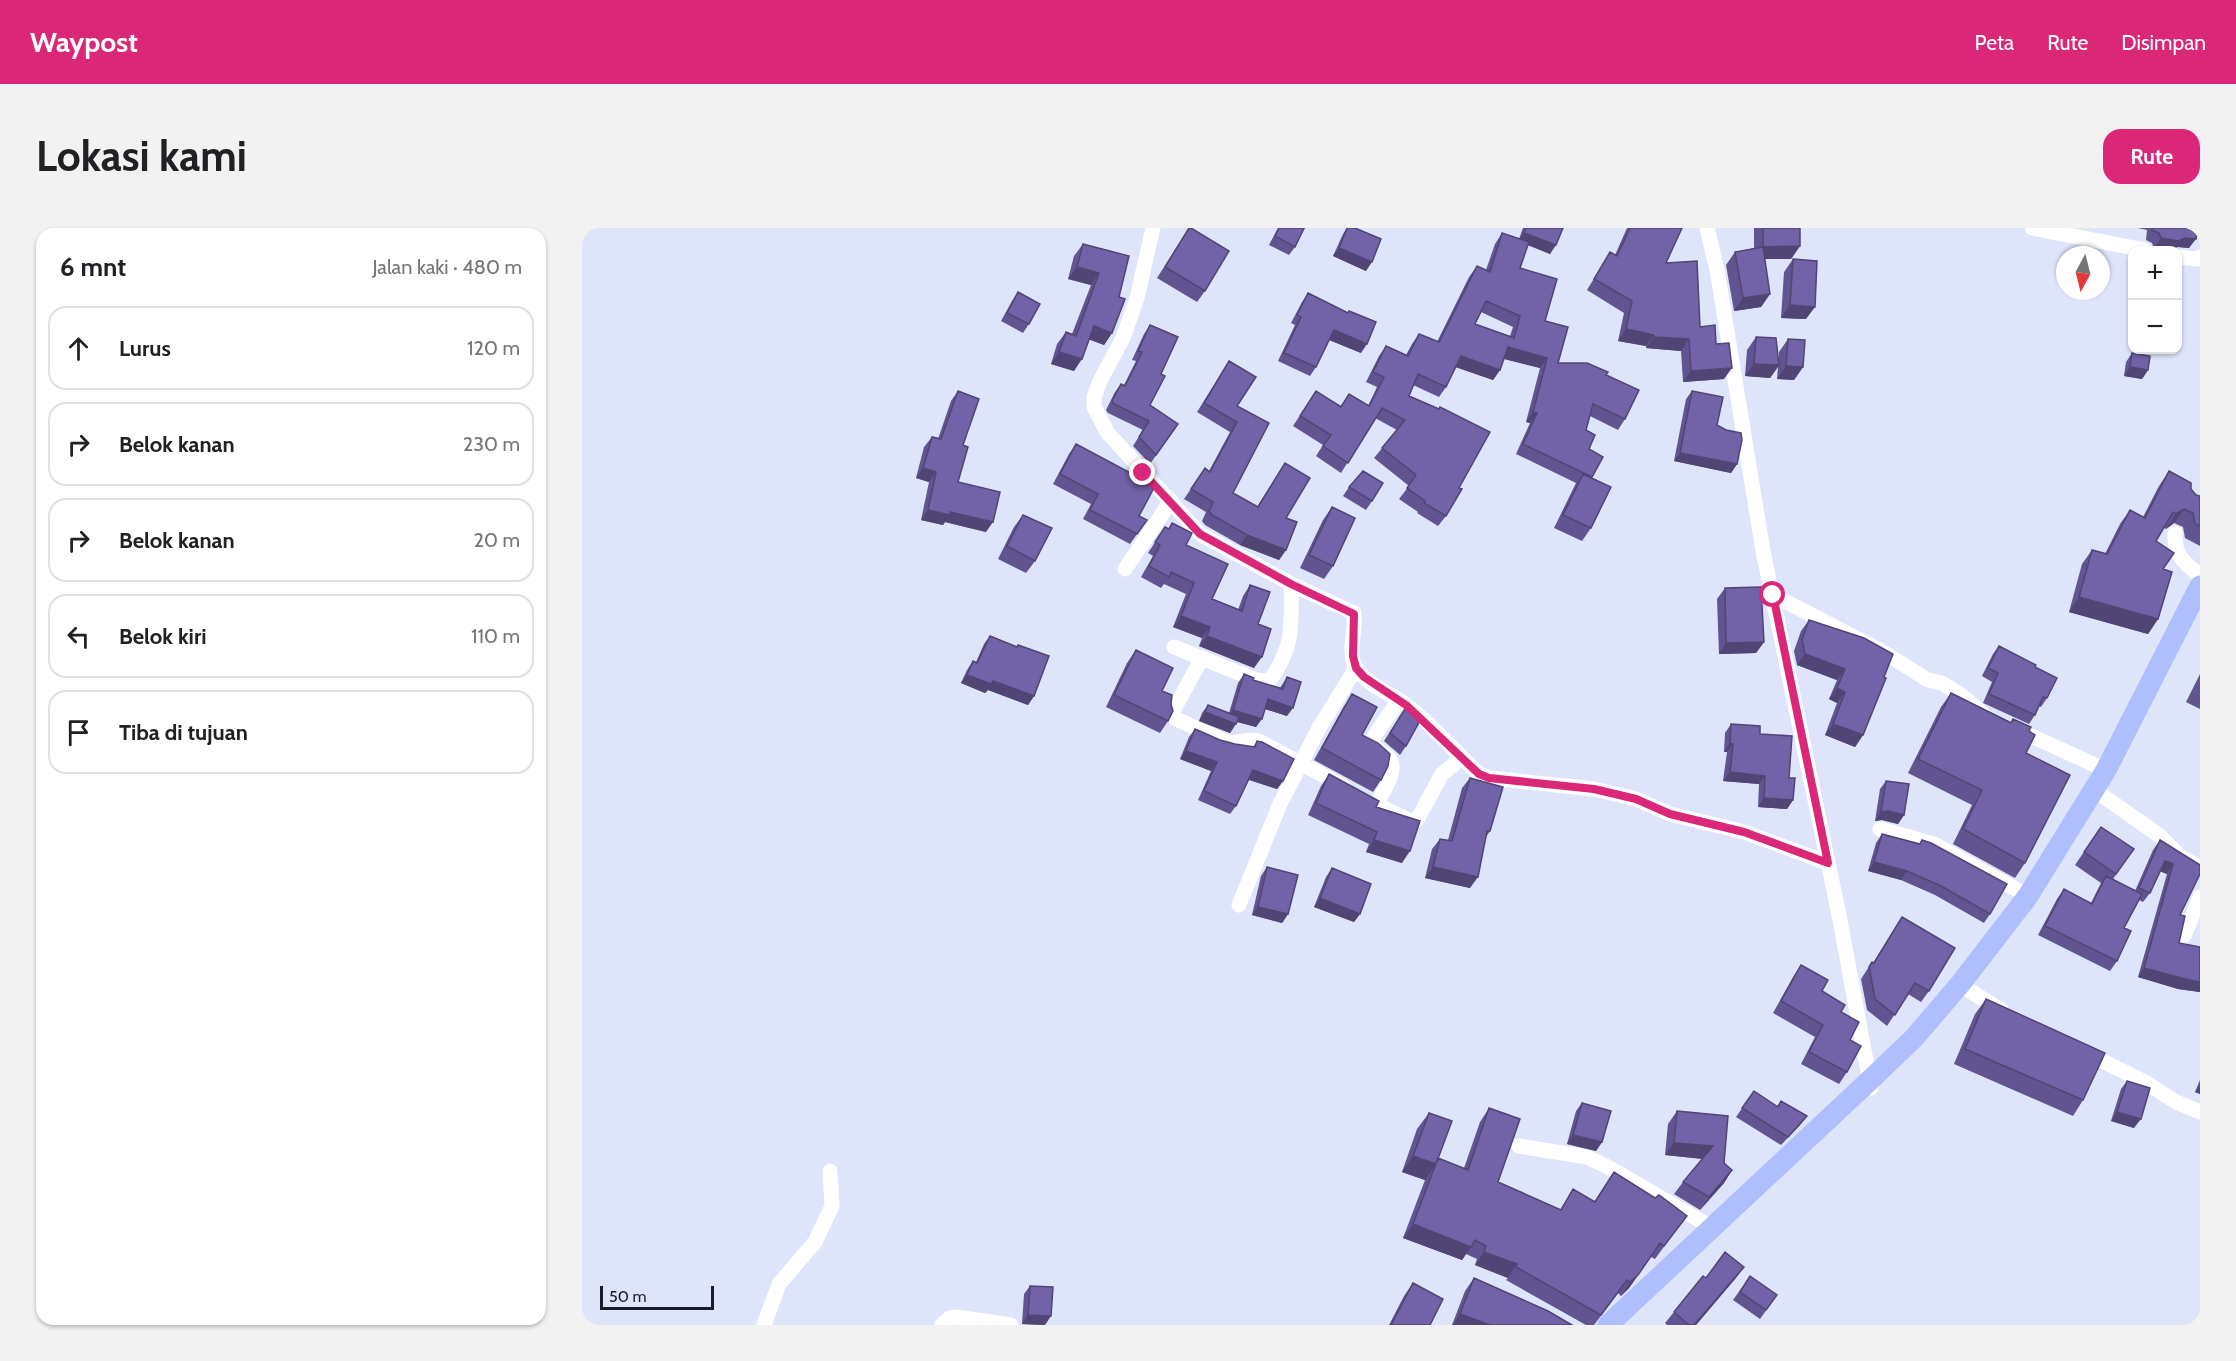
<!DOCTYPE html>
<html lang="id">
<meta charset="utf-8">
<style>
:root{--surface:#fff;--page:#f2f2f2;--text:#202124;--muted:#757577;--line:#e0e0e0;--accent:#db2777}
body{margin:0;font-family:Cabin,sans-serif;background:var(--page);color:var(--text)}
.controls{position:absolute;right:18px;top:18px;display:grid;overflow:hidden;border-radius:12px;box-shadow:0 2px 4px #0004}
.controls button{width:54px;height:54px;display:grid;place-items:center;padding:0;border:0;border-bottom:2px solid var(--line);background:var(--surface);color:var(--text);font:30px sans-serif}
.compass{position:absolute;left:1474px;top:18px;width:54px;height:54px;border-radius:50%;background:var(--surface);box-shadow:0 2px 4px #0004;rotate:187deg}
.scale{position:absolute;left:18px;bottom:15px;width:114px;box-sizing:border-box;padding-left:6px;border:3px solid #191c29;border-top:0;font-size:16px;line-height:21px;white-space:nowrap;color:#191c29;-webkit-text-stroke:4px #dee4fa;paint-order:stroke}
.stop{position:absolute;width:18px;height:18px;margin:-14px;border:4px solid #db2777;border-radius:50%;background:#fff}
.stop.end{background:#db2777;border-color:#fff;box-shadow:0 2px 6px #0008}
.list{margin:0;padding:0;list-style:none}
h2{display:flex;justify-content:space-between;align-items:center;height:78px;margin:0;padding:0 24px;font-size:26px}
h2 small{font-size:20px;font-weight:400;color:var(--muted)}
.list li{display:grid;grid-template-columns:39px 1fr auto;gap:18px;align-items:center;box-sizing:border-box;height:84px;margin:0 12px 12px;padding:0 12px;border:2px solid var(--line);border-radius:18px}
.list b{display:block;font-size:22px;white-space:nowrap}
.list em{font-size:20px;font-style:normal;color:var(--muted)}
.icon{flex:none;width:33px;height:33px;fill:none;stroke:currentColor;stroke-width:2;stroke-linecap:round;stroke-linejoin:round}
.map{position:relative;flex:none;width:1618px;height:1097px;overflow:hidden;border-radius:18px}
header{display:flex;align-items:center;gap:36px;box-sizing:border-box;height:84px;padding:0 30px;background:var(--accent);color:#fff}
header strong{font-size:28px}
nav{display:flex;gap:33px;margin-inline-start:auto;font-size:21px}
.intro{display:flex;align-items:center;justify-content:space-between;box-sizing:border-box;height:144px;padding:0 36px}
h1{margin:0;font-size:42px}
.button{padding:15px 27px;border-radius:18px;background:var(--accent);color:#fff;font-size:21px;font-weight:700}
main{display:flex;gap:36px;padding:0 36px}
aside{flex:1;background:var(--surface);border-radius:18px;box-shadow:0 2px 4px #0004}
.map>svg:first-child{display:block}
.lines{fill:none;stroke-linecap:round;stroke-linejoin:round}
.minor{stroke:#fff;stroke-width:15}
.highway{stroke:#afbffe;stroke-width:21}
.wall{fill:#625490;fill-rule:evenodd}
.shaded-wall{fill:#504575}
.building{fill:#7262a7;stroke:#504575;stroke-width:1.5;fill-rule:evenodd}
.route{stroke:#db2777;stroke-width:8}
</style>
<header>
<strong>Waypost</strong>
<nav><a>Peta</a><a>Rute</a><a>Disimpan</a></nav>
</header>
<div class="intro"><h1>Lokasi kami</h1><a class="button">Rute</a></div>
<main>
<aside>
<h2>6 mnt<small>Jalan kaki · 480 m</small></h2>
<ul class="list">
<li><svg class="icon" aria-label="ahead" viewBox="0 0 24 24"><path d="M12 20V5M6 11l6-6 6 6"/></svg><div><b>Lurus</b></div><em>120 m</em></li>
<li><svg class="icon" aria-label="right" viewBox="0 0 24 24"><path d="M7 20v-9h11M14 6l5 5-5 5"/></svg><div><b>Belok kanan</b></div><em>230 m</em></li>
<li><svg class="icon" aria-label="right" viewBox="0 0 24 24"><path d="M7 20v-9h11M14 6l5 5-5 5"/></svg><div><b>Belok kanan</b></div><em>20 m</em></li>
<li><svg class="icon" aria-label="left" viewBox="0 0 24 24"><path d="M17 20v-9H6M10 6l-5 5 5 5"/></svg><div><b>Belok kiri</b></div><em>110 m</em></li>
<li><svg class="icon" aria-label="arrive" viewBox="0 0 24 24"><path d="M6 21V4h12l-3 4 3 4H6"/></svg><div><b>Tiba di tujuan</b></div></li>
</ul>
</aside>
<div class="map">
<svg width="1618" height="1097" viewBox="0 0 1618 1097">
<rect width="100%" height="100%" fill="#dee4fa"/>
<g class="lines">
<path class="minor" d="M571,0l-16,70 -14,40 -23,43 -6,16v10l13,25 93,102 91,50 63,29c2,17 -7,41 2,55 10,16 34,25 49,36 27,20 49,47 74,70l10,4 105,11 42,10 34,15 74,18 84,31
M1125,0l10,42 46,281 77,369 31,168
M1450,0l113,22
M1596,29l19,2 3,-2
M1593,305c-1,24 10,29 25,43
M543,341l46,-68
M1191,367l110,57 45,28 14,3 19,12 22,19
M592,419l80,32 9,2 8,-2c24,-36 20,-54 20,-95
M620,430l-30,55 2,5 55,25c11,0 19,-5 30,-2l84,45
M817,472l-28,41c4,8 12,11 18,17 10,12 -7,34 -12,47l32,15h8l25,-46 20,-16
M1434,501l90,41
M1521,568l57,40 20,20 20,12
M1298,601l54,15 94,52
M657,677l41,-101 39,-76 37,-60
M1602,708l16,-39
M1379,755l9,8 31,19
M1502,824l61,30 31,20 24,10
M937,918l68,11 21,10 103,60
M182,1097l15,-41 36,-42 17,-36 -2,-35
M360,1097l8,-7 7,-1 54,8"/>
<path class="highway" d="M1026,1097l261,-244 45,-43 47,-55 67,-87 78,-126 94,-184"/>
</g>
<path class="wall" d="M607,0l16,63 -8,11 -40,-24z
M696,0h27l-10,19 -6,8 -20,-10z
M765,0h8l11,43 -33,-15 10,-22z
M941,0h40l-13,26 -22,-9 -8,23 25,53 13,42 48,12 19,44 -7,11 -28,-14 -4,14 3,19 14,8 -11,21 -1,50 -9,13 -28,-13 22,-45 -60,-29 14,-31 -4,-1 14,-54 -36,-9 -4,11 -7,10 -38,-13 -9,20 -7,10 -26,-12 -4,11 50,92 -13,28 -8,10 -21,-13 1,-1 -19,-13 10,-13 -35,-28 23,-28 -22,-12 -34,55 -25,-17 7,-11 -30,-19 23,-35 25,15 8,-12 19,12 9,-19 -11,-5 13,-26 7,-10 20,9 6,-11 7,-10 18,8 32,-65 8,-11 9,4 9,-26 7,-11 17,6zM899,84l32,15 -3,9 -35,-12z
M1045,0h55l-16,35 34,64 16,17 8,35 -41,3 -2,-31 -35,-3v-2l-28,-5 6,-28 -37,-23 23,-38 5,3z
M1172,0h46v18l-9,13h-26l5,35 -9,13 -27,4 -8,-46 9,-13 19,-4z
M1556,0h62v4l-3,-1 -8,17 -11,-1 -24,1 -2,-5 -6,-3 1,-10z
M501,16l36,53 -7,36 -8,12 -15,-6 -15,32 -23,-7 6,-20 9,-12 6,2 19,-49 -23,-6 6,-23z
M1211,31l13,60 -25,-1 3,-46z
M436,64l11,32 -6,9 -22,-12 11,-20z
M726,65l53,60 -32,-13 -13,27 -6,9 -32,-15 17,-36 -4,-2 11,-21z
M568,97l11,49 -11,31 28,19 -28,40 -17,-18 10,-16 -35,-17 -2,-3 9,-18 6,-8 3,1 12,-24 -4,-1 12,-26z
M1174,109l23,23v-8l9,-13 15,28 -9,13 -17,-1 1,-12 -8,11 -25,-2 2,-26z
M1550,125l16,17 -6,9 -18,-3 2,-14z
M647,133l8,45 -4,87 24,14 28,-44 1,87 -7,10 -39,-15 -35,-20 -3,-4 4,-9 -22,-13 21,-31 4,3 21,-39 -33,-20z
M376,163l5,54 -5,37 28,50 -41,-10 -2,3 -22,-5 8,-38 -13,-4 8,-31 8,-10 6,2 13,-38z
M1110,163l25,34 20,39 -6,9 -57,-12 12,-62z
M494,216l63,72 8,4 -17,24 -47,-25 8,-15 -38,-20 16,-30z
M1587,243l22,18 5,6 4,1v50l-15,-8 -2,-11 -9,-4 -8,6 -2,-1 -8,13 7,28 -5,50 -10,15 -79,-22 13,-48 10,-14 13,4 15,-30 10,-14 13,7 16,-31z
M767,259l23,14 -6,9 -23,-14z
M750,279l1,59 -9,13 -24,-11 23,-48z
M441,287l12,46 -9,12 -28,-14 16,-32z
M590,295l14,22 26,54 26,11 5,-14 7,-11 8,39 -4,44 -55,-22 3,-8 -29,-11 13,-33 -22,-10 -3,4 -20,-11 12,-21 -5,-3 17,-26 3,2z
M1143,360l39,54 -8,11 -37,1 -2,-55z
M1227,392l75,57 -21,58 -8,12 -30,-12 12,-32 -8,-4 8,-19 -40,-15 -3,-14 7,-20z
M408,408l26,11 2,-2 16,51 -6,9 -40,-15 -3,3 -24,-10 6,-13 6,-9 3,1 8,-18z
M1417,418l36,21 12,31 -6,9 -2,-1 -4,9 -6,9 -46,-21 9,-21 -10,-6 11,-22z
M554,422l35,54 -3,17 -8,12 -54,-26 21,-44z
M662,446l9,6 27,8 7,-11v39l-22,-7 -9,18 -19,-5 -7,11 -31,-12 3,-8 6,-8 21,8 9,-30z
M1618,446v35l-14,-7z
M1369,465l60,29 2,-3 16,12 -3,22 -1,110 -10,15 -62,-34 19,-39 -64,-32 33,-66z
M770,466l10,41 19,45 -8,12 -59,-32 30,-54z
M818,488l6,30 -6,9 -16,-14z
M1149,496l29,10 29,44 4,22 -6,9 -29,-2 1,-23 -36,-3 4,-29h-3l1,-19z
M613,501l25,11 15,4 18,3 4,-6 26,40 -6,8 -28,-9 -13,26 -6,8 -32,-14 13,-29 -31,-12 9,-22z
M747,546l47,33 26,56 -36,-11 3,-8 -61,-29 13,-29z
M888,550l20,53 -4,6 -16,51 -45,-10 7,-29 8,-10 8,1 14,-52z
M1304,553l18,34 -6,9 -16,-4 -7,1 5,-32z
M1519,599l33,22 -21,30 22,12 18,-41 7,-10 40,25 -20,50 -1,28 21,49 -22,-3 -40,-12 29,-103 -7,-3 -10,22 -7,9 -4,-2 -15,28 -7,33 -7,10 -72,-36 19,-36 7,-10 27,14 10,-20 -26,-18z
M1300,606l37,10 3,-4 68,74 -6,9 -49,-28 -34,-15 -33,-9 8,-28z
M685,639l21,47 -6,9 -30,-8 9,-39z
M750,640l28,46 -6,8 -40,-15 12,-30z
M1320,689l27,74 -8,11 -13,-8 -21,32 -20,-16 -6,-31 11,-17 1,1z
M1219,737l21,26 19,21 6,60 -8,12 -38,-20 14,-27 -42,-24 20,-36z
M1404,771l97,101 -10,16 -119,-52 21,-50z
M1618,852v14l-5,-2z
M1545,853l7,47 -23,-7 10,-32z
M1172,863l23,15 4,-5 26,15 -6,8 -20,21 -45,-28z
M1000,875l20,39 -6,9 -29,-7 9,-33z
M907,880l9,74 62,28 13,-21 21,13 20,-30 63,57 -22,30 -4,-2 -22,31 -8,8 -3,-3 -24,32h-8l-80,-45 2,-2 -33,-13 2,-6 -11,-5 -4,6 -59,-22 22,-58 -23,-8 15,-43 12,-16 9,45 26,10 16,-46z
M1095,883l47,52 8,7 -8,13 -24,27 -26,-16 9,-12 20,-23 -38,-4 3,-31z
M1162,1039l-9,12 -39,46h-29l-2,-2 9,-11z
M1168,1048l27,19 -17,24 -27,-19z
M892,1050l98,47h-120l13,-34z
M831,1055l17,42h-41l15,-29z
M448,1058l15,39 -23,-1 2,-30z"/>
<path class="shaded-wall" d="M942,5l32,12 -6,9 -32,-13z
M1579,10h24l11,1 -7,9 -11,-1 -8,3 -16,-2z
M1218,18l-9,13h-37l9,-12z
M757,20l33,14 -6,9 -33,-15z
M495,39l22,6 -8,12 -23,-6z
M1188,66l-9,13 -27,4 9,-13z
M1208,77l25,2 -9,12 -25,-1z
M512,98l18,7 -8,12 -19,-7z
M1044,101l28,6 -8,11 -28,-5z
M752,102l33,14 -6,9 -34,-14z
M1072,109l35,2 -8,12 -35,-3z
M926,119l39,11 -7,10 -39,-10z
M477,124l23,7 -8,12 -23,-7z
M879,128l39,14 -7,10 -40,-14z
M1172,136l25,1 -9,13 -25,-2z
M1204,138l17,1 -9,13 -17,-1z
M1548,139l18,3 -6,9 -18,-3z
M1150,140l-8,11 -41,3 8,-11z
M951,184l4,1 -7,10 -4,-1z
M1098,225l57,11 -6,9 -57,-12z
M341,240l13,4 -7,10 -13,-4z
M1602,281l-10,14 -8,6 10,-15z
M346,282l22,2 43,10 -7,10 -41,-10 -2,3 -22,-5z
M665,307l39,15 -7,10 -39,-15z
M1497,369l79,22 -10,15 -79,-22z
M599,388l29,11 -8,11 -29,-11z
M625,408l55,21 -8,11 -55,-22z
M1182,414l-8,11 -37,1 7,-11z
M1223,426l40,15 -8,11 -40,-15z
M385,447l26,6 41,15 -6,9 -40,-15 -3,3 -24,-10z
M1255,460l8,4 -8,11 -8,-4z
M686,471l25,9 -6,8 -25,-8z
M651,482l29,9 -6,8 -29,-8z
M623,484l31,12 -6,9 -31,-12z
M1251,496l30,11 -8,12 -30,-12z
M1148,515l3,1 -6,8h-3z
M604,523l31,11 -6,9 -31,-12z
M671,542l30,11 -6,8 -30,-10z
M1148,544l35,4 -6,8 -36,-3z
M1182,570l29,2 -6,9 -29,-2z
M1306,583l16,4 -6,9 -16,-4 -7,1 6,-9z
M792,612l36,11 -8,12 -36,-11z
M1583,633l8,3 -6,10 -8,-3z
M1292,634l33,9 -6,9 -33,-9z
M851,639l45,10 -8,11 -45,-10z
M738,670l40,16 -6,8 -40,-15z
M676,679l30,7 -6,9 -30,-8z
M1562,740l56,14v10l-22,-3 -40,-12z
M1618,858v8l-5,-2z
M1535,884l24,7 -7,9 -23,-7z
M991,907l29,7 -6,9 -29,-7z
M1092,915l39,3 -9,13 -39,-4z
M831,928l23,8 -11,16 -23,-8z
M1150,942l-8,13 -24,27 9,-13z
M831,996l58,23 -9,13 -59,-22z
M902,1024l33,12 -9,14 -33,-13z
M1162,1039l-9,12 -39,46h-2z
M1056,1047l-9,13 -8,8 9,-14z
M878,1086l30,11h-37z
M446,1087l23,1 -6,9 -23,-1z"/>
<path class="building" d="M607,0h2l38,23 -24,40 -40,-24z
M697,0h25l-9,19 -20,-11z
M765,0h8l26,11 -9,23 -33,-14z
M944,0h37l-7,17 -32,-12z
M1048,0h52l-16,35 31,-2 3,66 15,-2 1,19 13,-1 3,25 -41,3 -2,-32 -35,-2v-2l-28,-6 6,-28 -38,-22 16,-27 7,4z
M1181,0h37v18l-37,1z
M1571,0h45l-2,11 -11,-1 -7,3 -17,-3 -2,-5 -7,-3z
M920,5l27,9 -9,26 37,11 -12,42 23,6 -10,36h29l21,9 -2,3 33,15 -14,29 -32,-15 -7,26 9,5 -6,14 14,8 -11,20 -69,-33 14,-31 -4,-1 14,-54 -39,-11 -8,23 -39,-14 -15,31 -28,-13 -9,22 30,13 1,-2 50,25 -31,56 3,1 -16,27 -22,-13 1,-2 -18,-13 9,-13 -34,-27 23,-28 -23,-12 -34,55 -25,-17 8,-11 -31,-19 16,-25 25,16 8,-13 20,12 15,-29 -11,-5 13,-26 22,10 11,-22 20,8 38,-76 13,6zM904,73l34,15 -6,22 -39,-14z
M501,16l46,12 -10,41 6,2 -13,34 -18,-7 -12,33 -23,-7 7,-20 10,4 23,-63 -22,-6z
M1181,19l7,47 -27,4 -8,-46z
M1211,31l24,2 -2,46 -25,-2z
M436,64l22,12 -11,20 -22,-11z
M726,65l40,20 1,-2 27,11 -9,22 -33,-14 -18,37 -32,-14 17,-36 -4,-2z
M568,97l28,12 -17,37 4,2 -15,29 28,19 -22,31 -17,-18 10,-16 -35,-17 -2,-3 9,-17 4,2 17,-34 -4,-1z
M1174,109l20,1 3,27 -25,-1z
M1206,111l17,1 -2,27 -17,-1z
M1550,125l18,3 -2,14 -18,-3z
M647,133l27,16 -19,29 32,17 -36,70 25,14 27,-44 25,15 -24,40 11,4 -11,28 -39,-15 -35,-20 -3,-4 4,-9 -22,-13 14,-21 5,4 27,-50 -33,-19z
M376,163l21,8 -16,46 5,2 -10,35 42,10 -7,30 -43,-10v3l-22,-5 8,-38 -13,-4 9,-31 9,2z
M1110,163l31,6 -6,28 9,5 15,3 1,7 -5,24 -57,-11z
M494,216l79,42 -16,30 8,4 -10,14 -47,-24 8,-16 -38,-20z
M781,243l20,12 -11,18 -23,-14z
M1587,243l22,12v6l5,6 4,1v30l-5,-2 -2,-11 -9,-4 -8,5 -3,-2 -17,29 18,12 -11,16 9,3 -14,47 -79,-22 13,-47 15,4 23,-44 15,8z
M1001,246l28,13 -20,41 -28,-13z
M750,279l23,11 -22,48 -24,-11z
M441,287l29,13 -17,33 -28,-15z
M590,295l20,10 -6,12 42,19 -16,35 30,12 8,-26 20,7 -12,32 13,5 -9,28 -55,-21 3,-9 -29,-11 13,-33 -23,-11 -2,5 -20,-11 11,-21 -5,-3 10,-15 4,2z
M1179,359l3,55 -38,1 -1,-55z
M1227,392l55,18 29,16 -9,23 2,1 -23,57 -30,-11 12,-32 -8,-4 8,-19 -40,-15 -3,-14z
M408,408l27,11 1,-2 31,11 -15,40 -41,-15 -2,3 -24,-9 6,-14 4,2z
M1417,418l37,19 -1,2 22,11 -10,20 -4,-1 -8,18 -46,-21 9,-21 -10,-5z
M554,422l37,18 -11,23 10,4 -1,9 2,7 -5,10 -54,-26z
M662,446l10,4 -1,2 30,9 4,-12 14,5 -8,26 -25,-9 -6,20 -29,-9z
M1369,465l60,30 2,-4 18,8 -2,4 6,4 -9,18 44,22 -45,88 -62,-34 19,-39 -64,-31z
M770,466l25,13 -15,28 16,8 12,11 -2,12 -7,14 -59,-32z
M626,477l31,12 -3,7 -31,-12z
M824,479l16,10 -16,29 -16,-13z
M1149,496l29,2v8l32,2 -3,42h6l-2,22 -29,-2 1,-22 -35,-4 3,-28 -3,-1z
M613,501l25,11 15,4 20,3 2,-6 5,1 32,17 -11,22 -30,-11 -17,36 -32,-15 13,-29 -31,-11z
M747,546l50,27 -3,6 44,14 -10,30 -36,-11 3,-8 -61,-29z
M888,550l33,9 -13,44h-3l-9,46 -45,-10 7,-28 12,2z
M1304,553l23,3 -5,31 -16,-4 -7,1z
M1519,599l33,22 -18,25 -32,-22z
M1300,606l38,10 2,-4 9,3 76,41 -17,30 -49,-28 -34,-15 -33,-9z
M1578,612l40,25v9l-20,41 5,1 -6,27 21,4v35l-15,-3 -41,-11 29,-104 -8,-3 -15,32 -11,-5z
M685,639l31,8 -10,39 -30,-7z
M750,640l39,16 -11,30 -40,-16z
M1524,648l36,18 -18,34 7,3 -14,30 -72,-35 19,-37 28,15z
M1320,689l53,31 -26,43 -14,-8 -20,32 -20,-16 -6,-32 3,-5 2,1z
M1219,737l27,15 -6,11 23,14 -4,7 18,10 -9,18 11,6 -14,26 -38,-20 14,-27 -42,-24z
M1404,771l119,54 -22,47 -118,-51z
M1545,853l23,7 -9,31 -24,-7z
M1172,863l24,16 3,-6 26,15 -19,21 -46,-29z
M1000,875l29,8 -9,31 -29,-7z
M907,880l31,11 -22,63 63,28 12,-21 22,13 19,-30 41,26 4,-3 28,21 -23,30 -4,-3 -22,32 -8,7 -3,-2 -26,35 -85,-48 1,-3 -33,-12 2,-6 -11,-6 -4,7 -58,-23 25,-66 30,12z
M1095,883l51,5 -4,47 8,7 -23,27 -26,-15 30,-36 -39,-3z
M847,885l23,8 -16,43 -23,-8z
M1143,1024l19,15 -50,58h-5l-15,-13 29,-36 3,2z
M1168,1048l27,19 -11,15 -26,-18z
M892,1050l74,33 24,14h-82l-30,-11z
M831,1055l30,16 -13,26h-39z
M448,1058l23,1 -2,29 -23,-1z"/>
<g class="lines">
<path class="route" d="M561,245l57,61 91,50 63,30 -1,42 3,12 8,9 42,28 73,69 10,4 105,11 42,10 34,15 74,18 84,31 -55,-268"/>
</g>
</svg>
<div class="controls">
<button>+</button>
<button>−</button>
</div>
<svg class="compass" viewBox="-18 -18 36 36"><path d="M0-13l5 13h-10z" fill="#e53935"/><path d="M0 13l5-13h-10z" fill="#757577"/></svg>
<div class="scale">50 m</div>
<div class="stop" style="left:1191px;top:367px"></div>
<div class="stop end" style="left:561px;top:245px"></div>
</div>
</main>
